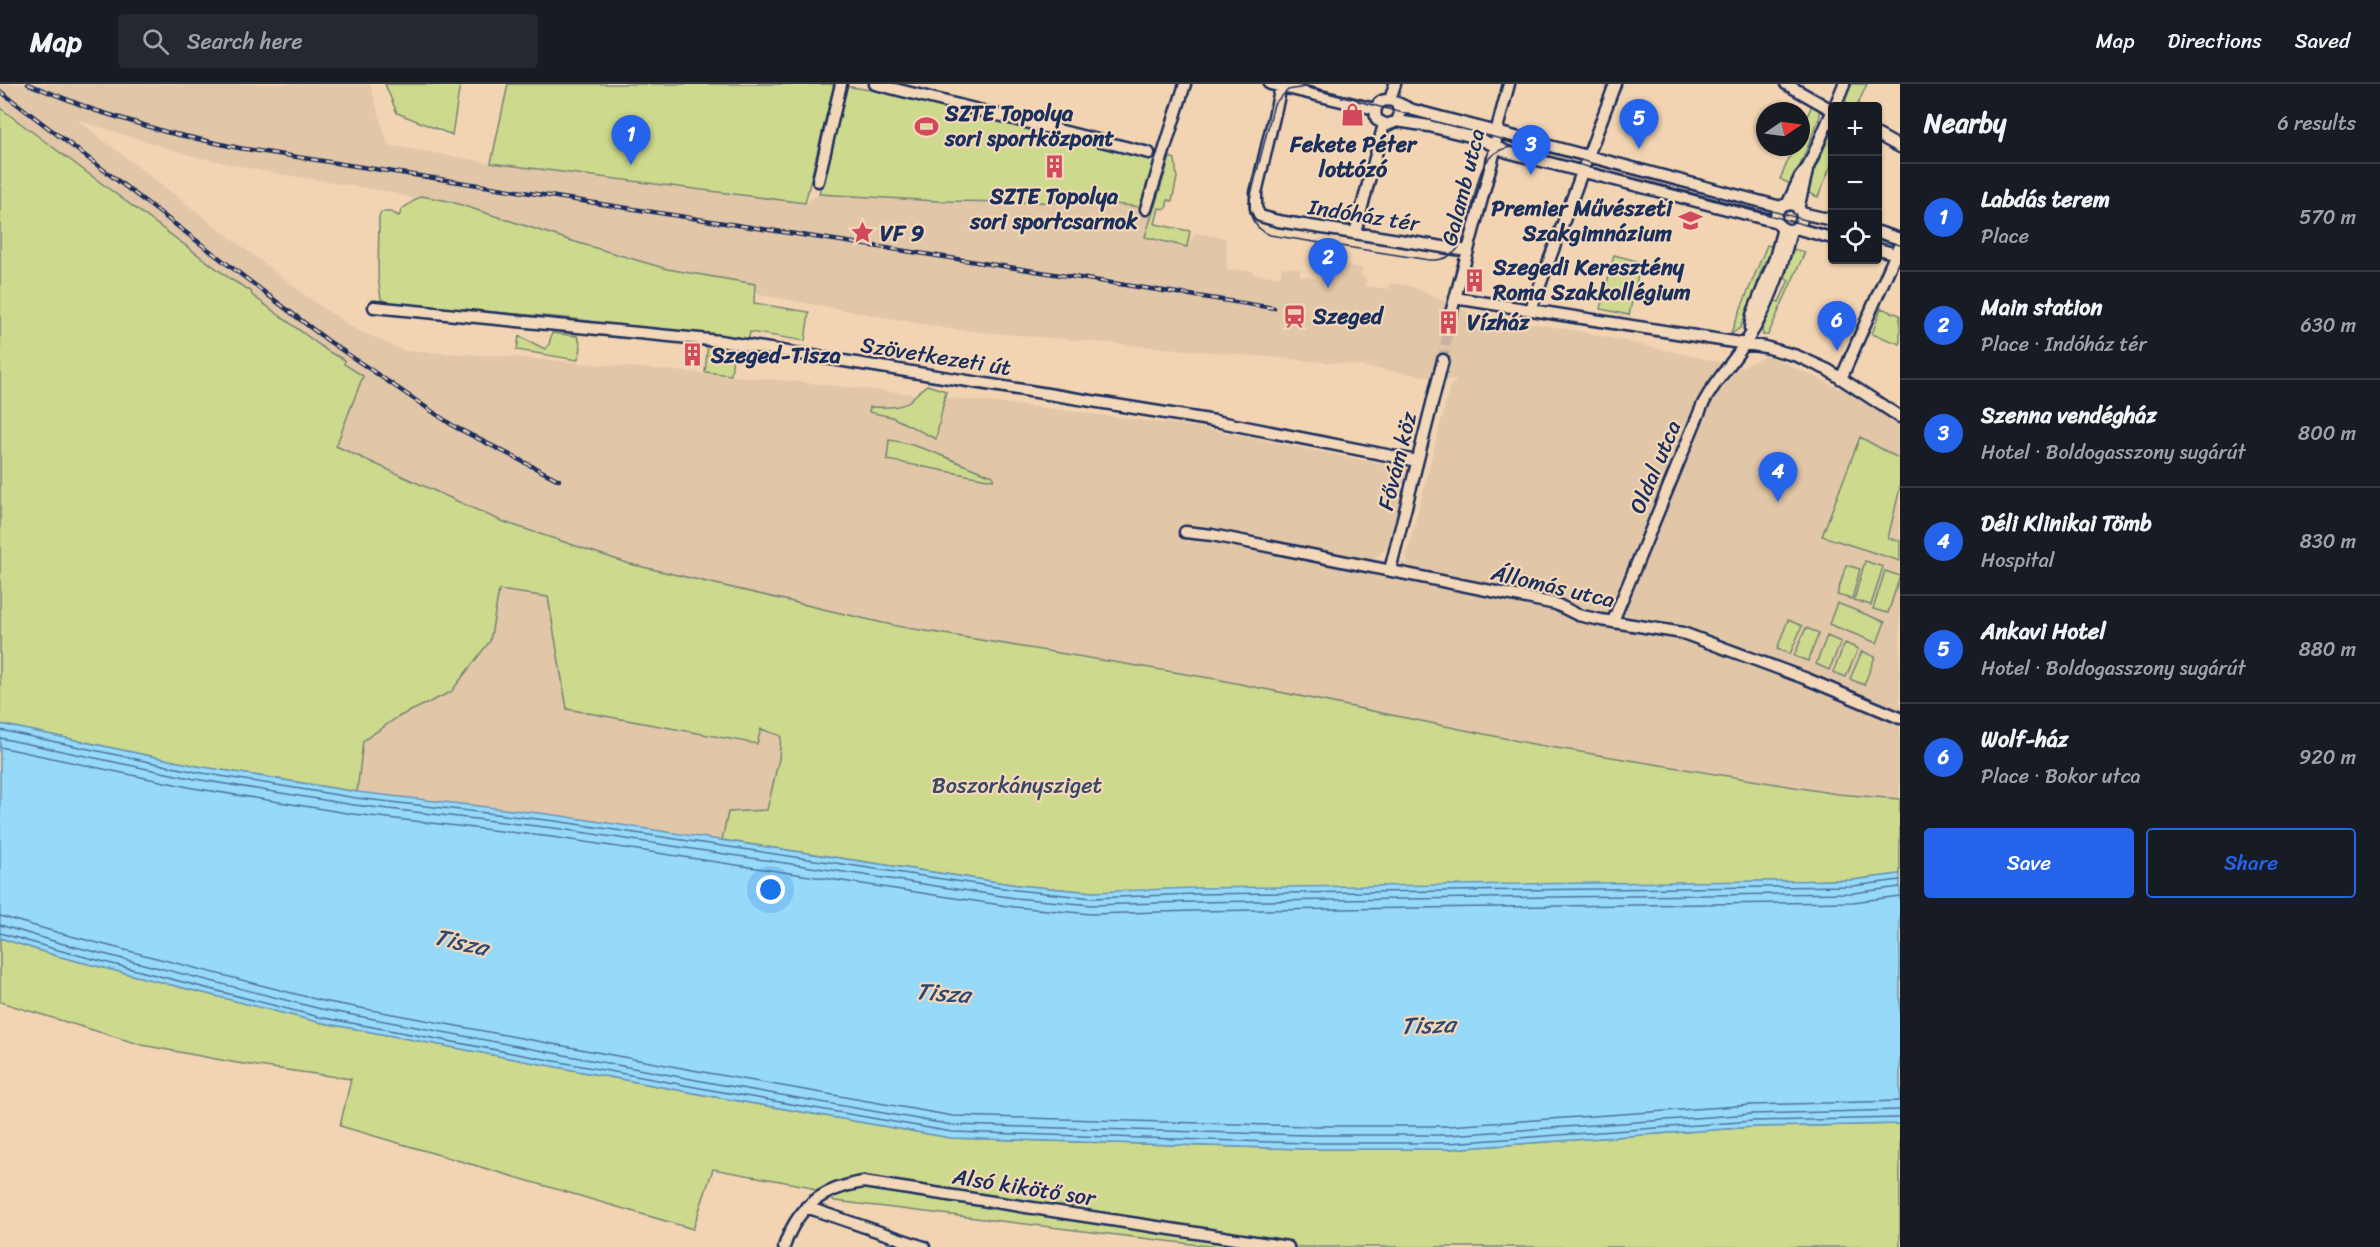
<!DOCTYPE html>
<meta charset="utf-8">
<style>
:root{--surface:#171b24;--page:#242831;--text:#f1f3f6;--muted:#9ea1a6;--line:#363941;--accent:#2563eb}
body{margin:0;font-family:Sriracha,sans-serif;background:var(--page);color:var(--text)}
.controls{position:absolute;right:18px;top:18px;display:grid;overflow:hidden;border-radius:6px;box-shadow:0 2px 4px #0004}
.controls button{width:54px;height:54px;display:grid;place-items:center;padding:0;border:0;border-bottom:2px solid var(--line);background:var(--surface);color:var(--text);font:30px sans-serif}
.compass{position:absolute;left:1756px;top:18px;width:54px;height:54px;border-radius:50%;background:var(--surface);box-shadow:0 2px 4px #0004;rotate:77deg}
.you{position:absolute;left:771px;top:806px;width:21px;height:21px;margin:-15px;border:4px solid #fff;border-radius:50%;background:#1a73e8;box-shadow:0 0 0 9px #1a73e833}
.badge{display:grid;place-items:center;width:39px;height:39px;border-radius:50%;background:var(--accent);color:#fff;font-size:20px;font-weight:700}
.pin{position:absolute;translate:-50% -50px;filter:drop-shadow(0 2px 3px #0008)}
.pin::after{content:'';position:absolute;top:32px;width:21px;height:18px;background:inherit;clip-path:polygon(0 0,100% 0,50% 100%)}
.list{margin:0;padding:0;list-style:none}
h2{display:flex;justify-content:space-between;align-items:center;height:78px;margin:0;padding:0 24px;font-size:26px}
h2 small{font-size:20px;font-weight:400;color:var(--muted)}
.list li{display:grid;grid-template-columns:39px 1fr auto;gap:18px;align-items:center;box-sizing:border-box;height:108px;padding:0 24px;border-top:2px solid var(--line)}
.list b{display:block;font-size:22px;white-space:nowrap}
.list p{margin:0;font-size:20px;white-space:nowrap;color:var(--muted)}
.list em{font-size:20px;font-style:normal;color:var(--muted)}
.actions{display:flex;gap:12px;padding:18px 24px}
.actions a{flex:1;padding:14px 0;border:2px solid var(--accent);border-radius:6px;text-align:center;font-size:21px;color:var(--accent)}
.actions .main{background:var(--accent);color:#fff}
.icon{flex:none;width:33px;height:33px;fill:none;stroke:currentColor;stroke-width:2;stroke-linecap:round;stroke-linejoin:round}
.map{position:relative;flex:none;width:1900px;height:1163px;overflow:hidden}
header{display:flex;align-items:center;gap:36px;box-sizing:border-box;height:84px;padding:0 30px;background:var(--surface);border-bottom:2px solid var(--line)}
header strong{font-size:28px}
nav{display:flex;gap:33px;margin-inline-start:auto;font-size:21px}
.search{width:420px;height:54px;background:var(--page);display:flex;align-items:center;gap:15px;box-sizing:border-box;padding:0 21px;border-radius:6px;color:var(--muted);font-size:22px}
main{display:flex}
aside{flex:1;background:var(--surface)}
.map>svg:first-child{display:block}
.built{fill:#e1c6a8;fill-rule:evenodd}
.green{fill:#cdd98c;stroke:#748475;stroke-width:1.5}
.water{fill:#97d9f9;stroke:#6595bb;stroke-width:1.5}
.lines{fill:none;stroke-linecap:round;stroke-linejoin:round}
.shore{stroke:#4d739c;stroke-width:1.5}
.minor-tunnel{stroke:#c7b3a1;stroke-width:10;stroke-dasharray:10 5;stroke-linecap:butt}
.minor-casing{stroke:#1b2f5e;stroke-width:15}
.minor{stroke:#f2d7b9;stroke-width:10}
.tram{stroke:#1b2f5e;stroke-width:1.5}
.rail-casing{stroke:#1b2f5e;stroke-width:4.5}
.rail{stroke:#f2d7b9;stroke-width:2;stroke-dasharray:7;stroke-linecap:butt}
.labels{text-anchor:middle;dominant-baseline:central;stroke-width:4.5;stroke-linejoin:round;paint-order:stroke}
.poi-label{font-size:22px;font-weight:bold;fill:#1b2f5e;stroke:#f2d7b9;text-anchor:start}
.street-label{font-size:22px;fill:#1b2f5e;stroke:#f2d7b9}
.park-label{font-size:22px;fill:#364865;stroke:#f2d7b9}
.water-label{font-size:24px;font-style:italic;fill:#2e4875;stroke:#f2d7b9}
</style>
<header>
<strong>Map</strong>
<div class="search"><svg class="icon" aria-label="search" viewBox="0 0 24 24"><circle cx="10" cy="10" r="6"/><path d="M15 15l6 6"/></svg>Search here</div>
<nav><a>Map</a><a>Directions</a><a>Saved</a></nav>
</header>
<main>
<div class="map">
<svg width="1900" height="1163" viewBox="0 0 1900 1163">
<rect width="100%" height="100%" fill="#f2d4b2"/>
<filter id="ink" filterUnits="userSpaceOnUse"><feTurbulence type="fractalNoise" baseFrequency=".0167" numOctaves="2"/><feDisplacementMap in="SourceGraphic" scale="12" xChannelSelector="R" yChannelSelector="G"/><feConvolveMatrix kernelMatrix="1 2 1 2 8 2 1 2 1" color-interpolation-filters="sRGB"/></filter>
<g filter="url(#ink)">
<path class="built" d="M0,0h370l18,61 103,18 314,40 14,-9 118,7 167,2 37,4 11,4 -7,27 43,10 7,-15 31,5 1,31 26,2v3l27,3 2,-10 19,2 -1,7 23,3 1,-9 5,1 1,-8 32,5 -1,9 5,1 -1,8 24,3 1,-6 21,3 59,27 109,18 162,36 27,-12 132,61v383l-63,-5 -299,-49 -322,-66 -320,-53 -266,-62 -129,-43 -165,-75 26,-70 -362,-268zM77,36l115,36 76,16 122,20 377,104 182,33 397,35 111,17 -7,5 -44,172 3,5 -37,-4 16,-11 18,-73 -5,-7 -198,-40 -140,-18 -272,-29 -289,-25 -97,-5 -50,-22 -41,-27z
M499,506l49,7 19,112 190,35 4,-15 21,7 -3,23 -12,51 -39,2 -6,28 -167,-25 -198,-23 6,-51 34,-24 93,-76z"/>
<path class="green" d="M385,0h75l-8,51 -55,-22z
M508,0h326l-29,119 -314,-40z
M1852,0h15l-10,22h-11v-7z
M844,2l40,6 271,69 -14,46 -37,-4 -167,-2 -118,-7z
M1812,21l7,5 1,6 -28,69 -12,-6 14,-32h7v-17z
M0,24l232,172 19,11 1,4 77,57 16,8 -1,4 19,12 -27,70 165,75 129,43 266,62 320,53 322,66 299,49 63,5v75l-47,6 -761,12 -75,-7 -295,-45 6,-28 39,-2 12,-51 2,-23 -20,-7 -4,15 -190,-35 -19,-112 -49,-7 -9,51 -39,51 -53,25 -35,24 -6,51 -160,-26 -197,-42z
M1832,46v33l-14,34 -12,-5z
M1170,73l5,2 2,19 -5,23 -4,-1 -2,9 -7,-1 -4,16 35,7 -3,16 -42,-10z
M421,112l28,5 123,40 95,28 88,15 -1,19 55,9 -4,29 -55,-9 -2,10 -182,-24 -176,-14 -9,-5 -3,-22 1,-60 2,-5h10l8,4 3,-7z
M1767,161l5,1 -4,16 -3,-1 -8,21 3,2 -20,44 -10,7z
M1792,165l13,3 -37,83h-5l-1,-5 13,-29 4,1 10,-22 -4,-1z
M1614,171l27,7 -12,53 -28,-6z
M1881,224l19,7v29l-28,-10z
M552,249l25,3c5,8 5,16 0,24l-60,-10 2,-14 26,13 4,-5z
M708,259l26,4 -3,28 -26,-3z
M927,301l19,6 -10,48 -44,-22 -23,-5 1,-5c12,0 28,2 38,-5 7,-5 11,-12 19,-17z
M1860,353l40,22v29l-12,50 12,3v20l-78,-25z
M889,356c36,5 69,24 104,36v4l-106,-20z
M1865,477l18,6 -12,38 -17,-5z
M1846,481l14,4 -8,30 -15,-4z
M1885,487l15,5 -12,37 -15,-4z
M1837,519l48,19 -8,21 -48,-19z
M1788,536l14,6 -12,28 -13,-5z
M1806,544l13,5 -11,28 -14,-5z
M1827,552l14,6 -12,28 -13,-6z
M1845,559l13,6 -12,28 -13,-5z
M1862,567l13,6 -11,28 -14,-6z
M0,854l57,18 261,66 392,74 241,42 354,11h144l304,-22 147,-3v123h-684l-381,-46 -28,-15 -94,-17 -20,60 -353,-103 11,-47 -114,-16 -95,-18 -142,-43z"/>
<path class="water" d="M0,640l197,42 160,26 198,23 462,70 75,7 102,-4 659,-8 47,-6v250l-147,3 -304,22h-144l-354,-11 -241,-42 -392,-74 -261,-66 -57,-18z"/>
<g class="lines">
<path class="shore" d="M0,646l196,42 160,26 199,23 461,69 76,8 102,-4 659,-8 47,-6
M0,654l195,41 159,26 200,23 461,70 77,7 102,-3 659,-9 47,-6
M0,663l193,41 160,26 199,23 462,70 77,7 104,-3 658,-9 47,-6
M0,832l63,18 260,67 391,73 239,42 353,10h142l304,-21 148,-4
M0,841l60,18 261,66 391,74 240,42 354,10h143l303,-21 148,-4
M0,849l58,17 261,67 392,73 241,42 354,11h143l304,-22 147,-3"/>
<path class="minor-tunnel" d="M1443,276l7,-43"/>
<defs>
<path id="minor" d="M875,0l274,69
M1270,0l105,25
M1786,0l46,26
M1281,3l-25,106v15l4,8 18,5 190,30
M1390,16l5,-16
M1397,20l3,10 -3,7 -10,4 -10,-5c-2,-5 -3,-9 0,-14 8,-14 26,1 36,4l368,97
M1835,22l9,-22
M1397,37l32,5 49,12 29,14 270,70
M1878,51l22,12
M818,97l23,-97
M1776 133a13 13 0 1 1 26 0a13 13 0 1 1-26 0Z
M1787,121l13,-28 8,-10 24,-55
M1146,125l39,-125
M1798,125l9,-38
M1801,129l31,7
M1795,144l37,10
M1878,148l22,7
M1355,149l29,-109
M1878,165l22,6
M1455,214l310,49 32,9 31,14 72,47
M374,223l346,34 495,80 202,40
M1531,225l84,-225
M1450,233l44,-163 4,-29 11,-41
M1750,244l2,-13 23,-57 8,-30
M1841,295l59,-135
M1185,448l27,3 344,69 22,11 23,5 82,13 124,46 93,39
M1390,486l53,-210
M1613,537l89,-215c11,-23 28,-40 42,-61 23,-34 38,-76 47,-115
M806,1123l118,40
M784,1163c13,-40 37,-58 79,-65l425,65"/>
</defs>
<use href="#minor" class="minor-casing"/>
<use href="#minor" class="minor"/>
<path class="tram" d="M1832,143l-527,-140 -17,3 -14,14 -25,99c0,15 7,26 21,32l159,25c64,4 23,-108 84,-113l319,85
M1878,155l22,6"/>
<defs>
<path id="rail" d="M28,0l66,26 72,22 73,16 1035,160
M0,7l327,249 128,87 104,53"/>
</defs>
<use href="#rail" class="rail-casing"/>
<use href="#rail" class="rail"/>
</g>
</g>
<defs>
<symbol id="shop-bare" viewBox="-9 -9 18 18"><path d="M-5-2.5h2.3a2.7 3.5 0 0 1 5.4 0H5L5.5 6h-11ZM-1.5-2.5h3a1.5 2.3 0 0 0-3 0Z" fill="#d1495b" stroke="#f2d7b9" stroke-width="2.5" paint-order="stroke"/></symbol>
<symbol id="stadium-bare" viewBox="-9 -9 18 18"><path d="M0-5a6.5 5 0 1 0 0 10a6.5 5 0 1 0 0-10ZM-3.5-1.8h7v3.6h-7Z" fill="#d1495b" stroke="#f2d7b9" stroke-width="2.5" paint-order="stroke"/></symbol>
<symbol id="building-bare" viewBox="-9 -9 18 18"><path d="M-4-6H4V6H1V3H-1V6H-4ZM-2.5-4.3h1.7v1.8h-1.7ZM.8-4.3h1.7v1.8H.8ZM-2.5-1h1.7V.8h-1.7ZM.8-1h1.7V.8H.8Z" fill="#d1495b" stroke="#f2d7b9" stroke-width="2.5" paint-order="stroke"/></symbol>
<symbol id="school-bare" viewBox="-9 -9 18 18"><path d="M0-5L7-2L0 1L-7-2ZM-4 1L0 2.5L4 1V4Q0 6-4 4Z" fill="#d1495b" stroke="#f2d7b9" stroke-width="2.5" paint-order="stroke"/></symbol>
<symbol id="sight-bare" viewBox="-9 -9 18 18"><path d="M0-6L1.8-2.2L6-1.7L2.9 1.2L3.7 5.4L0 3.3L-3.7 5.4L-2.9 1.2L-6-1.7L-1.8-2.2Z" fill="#d1495b" stroke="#f2d7b9" stroke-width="2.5" paint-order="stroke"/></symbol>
<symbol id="station-bare" viewBox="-9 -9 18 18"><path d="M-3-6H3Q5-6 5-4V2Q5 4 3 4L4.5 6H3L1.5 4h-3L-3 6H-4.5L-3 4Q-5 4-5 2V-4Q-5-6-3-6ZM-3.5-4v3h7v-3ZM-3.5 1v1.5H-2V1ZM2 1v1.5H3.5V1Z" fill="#d1495b" stroke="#f2d7b9" stroke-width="2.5" paint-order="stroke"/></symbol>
</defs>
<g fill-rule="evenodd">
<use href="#shop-bare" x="1336" y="14" width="33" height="33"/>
<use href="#stadium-bare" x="910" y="26" width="33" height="33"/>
<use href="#building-bare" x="1038" y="66" width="33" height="33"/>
<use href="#school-bare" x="1674" y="120" width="33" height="33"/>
<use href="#sight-bare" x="846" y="132" width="33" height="33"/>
<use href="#building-bare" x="1458" y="180" width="33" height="33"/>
<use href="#station-bare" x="1278" y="216" width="33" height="33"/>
<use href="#building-bare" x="1432" y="222" width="33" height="33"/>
<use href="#building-bare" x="676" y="254" width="33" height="33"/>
</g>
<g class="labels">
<g class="poi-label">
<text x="945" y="29">SZTE Topolya<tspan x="945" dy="25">sori sportközpont</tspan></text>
<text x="1353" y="60" text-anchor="middle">Fekete Péter<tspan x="1353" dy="25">lottózó</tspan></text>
<text x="1054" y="112" text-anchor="middle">SZTE Topolya<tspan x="1054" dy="25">sori sportcsarnok</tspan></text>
<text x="1672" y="124" text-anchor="end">Premier Művészeti<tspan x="1672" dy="25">Szakgimnázium</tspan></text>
<text x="880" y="149">VF 9</text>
<text x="1493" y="183">Szegedi Keresztény<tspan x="1493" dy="25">Roma Szakkollégium</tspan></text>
<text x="1313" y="232">Szeged</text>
<text x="1467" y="238">Vízház</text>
<text x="711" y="271">Szeged-Tisza</text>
</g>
<g class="street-label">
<text transform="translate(1463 103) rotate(-76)">Galamb utca</text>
<text transform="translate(1364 131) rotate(9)">Indóház tér</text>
<text transform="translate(936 272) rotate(9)">Szövetkezeti út</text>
<text transform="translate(1397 377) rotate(-76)">Fővám köz</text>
<text transform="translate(1655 383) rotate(-67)">Oldal utca</text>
<text transform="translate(1553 502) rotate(13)">Állomás utca</text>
<text transform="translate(1024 1103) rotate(9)">Alsó kikötő sor</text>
</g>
<g class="park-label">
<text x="1017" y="701">Boszorkánysziget</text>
</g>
<g class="water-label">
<text transform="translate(461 858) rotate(13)">Tisza</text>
<text transform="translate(943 909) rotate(4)">Tisza</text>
<text transform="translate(1428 941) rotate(-2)">Tisza</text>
</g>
</g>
</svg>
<div class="controls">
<button>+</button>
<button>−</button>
<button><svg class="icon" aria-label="locate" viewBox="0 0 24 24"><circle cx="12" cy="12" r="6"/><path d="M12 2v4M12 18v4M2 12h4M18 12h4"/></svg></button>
</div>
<svg class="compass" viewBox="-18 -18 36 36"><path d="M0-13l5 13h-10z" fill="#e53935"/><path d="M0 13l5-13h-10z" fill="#9ea1a6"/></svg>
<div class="you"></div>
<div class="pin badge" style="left:631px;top:81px">1</div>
<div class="pin badge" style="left:1328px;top:204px">2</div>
<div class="pin badge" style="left:1531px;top:91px">3</div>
<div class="pin badge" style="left:1778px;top:418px">4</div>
<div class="pin badge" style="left:1639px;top:65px">5</div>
<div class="pin badge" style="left:1837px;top:267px">6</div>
</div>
<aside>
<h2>Nearby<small>6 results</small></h2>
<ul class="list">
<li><span class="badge">1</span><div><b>Labdás terem</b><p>Place</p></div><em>570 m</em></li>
<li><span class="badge">2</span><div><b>Main station</b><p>Place · Indóház tér</p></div><em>630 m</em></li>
<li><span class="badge">3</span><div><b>Szenna vendégház</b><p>Hotel · Boldogasszony sugárút</p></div><em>800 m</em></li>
<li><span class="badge">4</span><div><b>Déli Klinikai Tömb</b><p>Hospital</p></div><em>830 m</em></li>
<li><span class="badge">5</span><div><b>Ankavi Hotel</b><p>Hotel · Boldogasszony sugárút</p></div><em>880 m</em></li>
<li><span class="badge">6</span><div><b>Wolf-ház</b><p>Place · Bokor utca</p></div><em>920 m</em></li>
</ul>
<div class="actions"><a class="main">Save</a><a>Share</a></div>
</aside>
</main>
